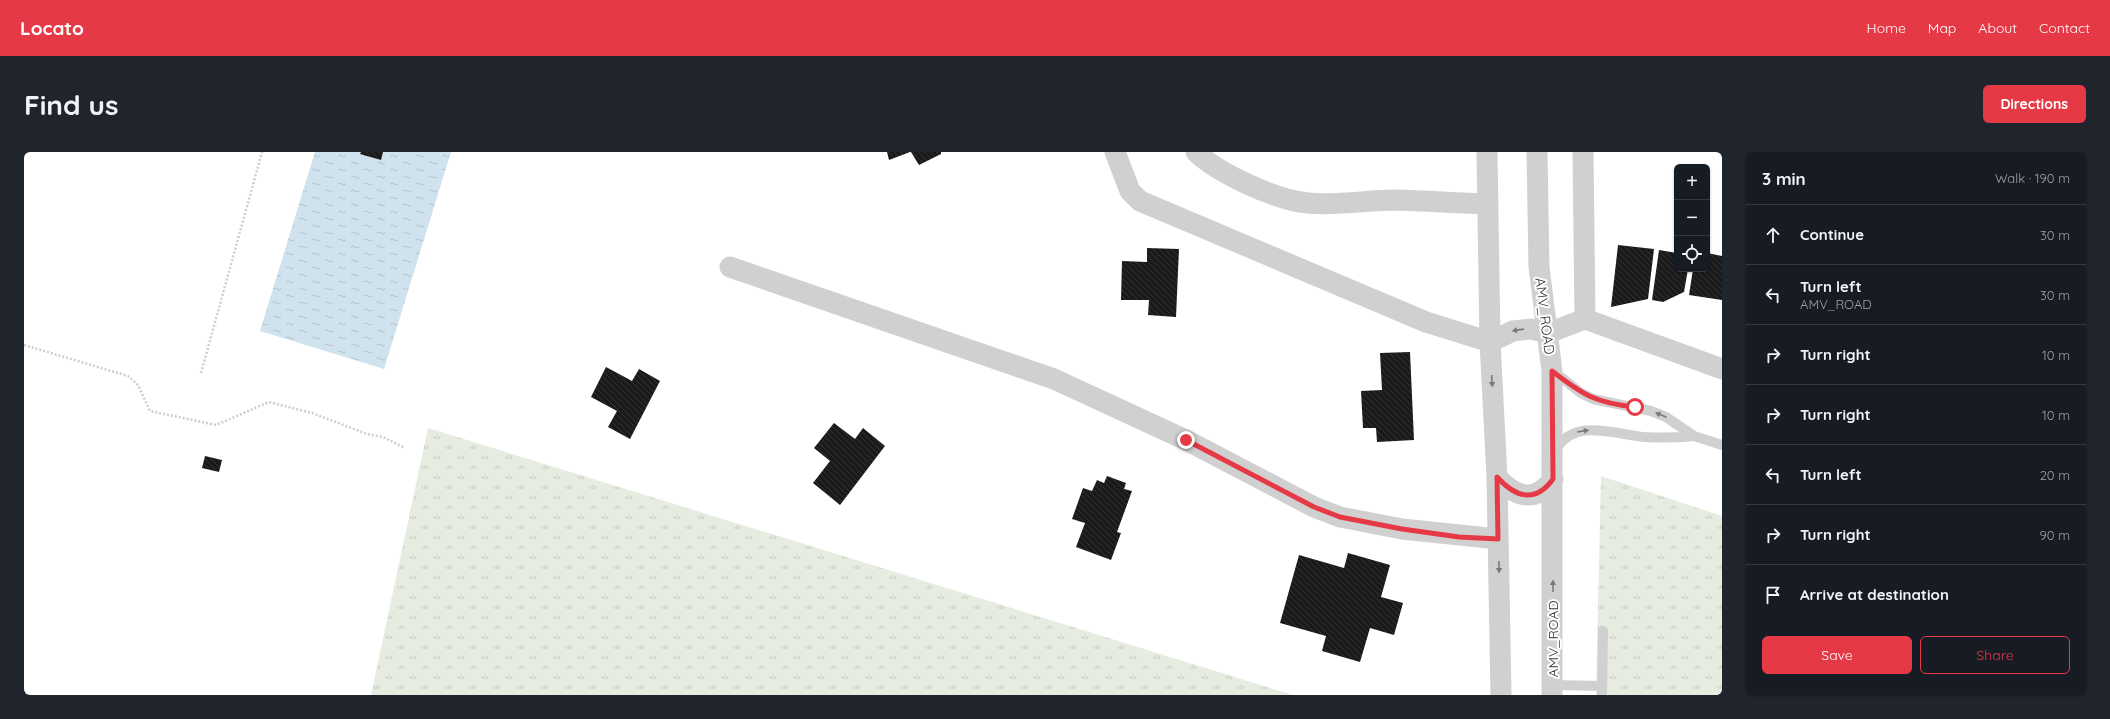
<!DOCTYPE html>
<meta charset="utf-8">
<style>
:root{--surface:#171b24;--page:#20242c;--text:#f1f3f6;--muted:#9ea1a6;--line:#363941;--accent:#e63946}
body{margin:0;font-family:Quicksand,sans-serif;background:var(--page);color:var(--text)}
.controls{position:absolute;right:12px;top:12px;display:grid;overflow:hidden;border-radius:6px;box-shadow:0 1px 3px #0004}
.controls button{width:36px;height:36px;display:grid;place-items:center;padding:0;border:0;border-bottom:1px solid var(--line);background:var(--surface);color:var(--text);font:20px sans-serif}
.stop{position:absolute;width:12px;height:12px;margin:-9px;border:3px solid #e63946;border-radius:50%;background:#fff}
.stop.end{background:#e63946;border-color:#fff;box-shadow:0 1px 4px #0008}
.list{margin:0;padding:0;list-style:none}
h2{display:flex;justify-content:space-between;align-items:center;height:52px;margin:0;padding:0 16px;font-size:17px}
h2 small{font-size:13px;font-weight:400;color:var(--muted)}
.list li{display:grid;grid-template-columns:26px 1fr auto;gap:12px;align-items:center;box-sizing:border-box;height:60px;padding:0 16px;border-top:1px solid var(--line)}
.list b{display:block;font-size:15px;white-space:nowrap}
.list p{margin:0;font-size:13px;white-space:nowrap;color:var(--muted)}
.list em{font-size:13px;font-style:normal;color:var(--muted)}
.actions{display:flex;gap:8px;padding:12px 16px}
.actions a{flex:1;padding:9px 0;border:1px solid var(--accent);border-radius:6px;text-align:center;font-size:14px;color:var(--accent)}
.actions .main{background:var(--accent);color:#fff}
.icon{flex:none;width:22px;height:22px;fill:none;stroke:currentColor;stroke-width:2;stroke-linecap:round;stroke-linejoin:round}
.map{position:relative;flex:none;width:1698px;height:543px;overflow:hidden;border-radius:6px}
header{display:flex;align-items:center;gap:24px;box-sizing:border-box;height:56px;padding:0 20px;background:var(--accent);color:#fff}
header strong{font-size:19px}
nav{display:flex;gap:22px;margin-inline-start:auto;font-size:14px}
.intro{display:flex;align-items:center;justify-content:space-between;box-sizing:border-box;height:96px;padding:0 24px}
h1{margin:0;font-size:28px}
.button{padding:10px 18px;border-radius:6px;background:var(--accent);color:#fff;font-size:14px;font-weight:700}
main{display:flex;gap:24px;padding:0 24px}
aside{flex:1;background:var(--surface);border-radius:6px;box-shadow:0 1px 3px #0004}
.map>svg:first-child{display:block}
.grass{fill:url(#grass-tufts)}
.water{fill:url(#water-ripples)}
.building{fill:url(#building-back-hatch)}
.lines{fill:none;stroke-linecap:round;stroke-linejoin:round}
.path{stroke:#cdcdcd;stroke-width:2.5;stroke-dasharray:2 2;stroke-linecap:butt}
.lane{stroke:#d0d0d0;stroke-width:10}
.street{stroke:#d0d0d0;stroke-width:21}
.oneway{fill:#7a7a7a}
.route{stroke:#e63946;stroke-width:5}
.labels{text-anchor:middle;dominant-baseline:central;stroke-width:4;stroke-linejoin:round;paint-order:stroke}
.street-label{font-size:14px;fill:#333;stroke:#fff}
</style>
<header>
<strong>Locato</strong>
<nav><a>Home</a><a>Map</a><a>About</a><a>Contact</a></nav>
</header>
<div class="intro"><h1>Find us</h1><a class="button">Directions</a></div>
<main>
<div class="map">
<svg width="1698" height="543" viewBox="0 0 1698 543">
<defs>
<pattern id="grass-tufts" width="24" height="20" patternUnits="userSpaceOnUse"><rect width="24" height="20" fill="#e6ecdf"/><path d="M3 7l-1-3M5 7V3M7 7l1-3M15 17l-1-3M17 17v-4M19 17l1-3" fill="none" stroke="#c6cbc0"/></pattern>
<pattern id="water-ripples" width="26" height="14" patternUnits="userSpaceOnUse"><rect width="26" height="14" fill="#cfe2ee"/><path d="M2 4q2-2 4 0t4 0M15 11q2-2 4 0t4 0" fill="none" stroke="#b2c2cd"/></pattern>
<pattern id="building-back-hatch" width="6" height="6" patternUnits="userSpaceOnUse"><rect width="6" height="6" fill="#1a1a1a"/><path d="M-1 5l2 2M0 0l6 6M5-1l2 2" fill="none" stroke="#333"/></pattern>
</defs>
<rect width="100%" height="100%" fill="#fff"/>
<path class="grass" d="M404,276l865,267h-922z
M1577,324l121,40v179h-126z"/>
<path class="water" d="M291,0h136l-67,217 -124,-38z"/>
<path class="building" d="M337,0h22l-2,8 -21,-6z
M863,0h23l-21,8z
M887,0h30v2l-22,11z
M1594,93l36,4 -6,50 -37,8z
M1123,96l32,1 -3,68 -28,-2 1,-15h-28l1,-39 25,1z
M1635,98l18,3v16h11l-4,23 -21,10 -11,-2z
M1683,101l15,3v44l-33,-5 4,-26h14z
M1386,200l4,88 -37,2 -1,-14h-13l-2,-37 21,-1 -2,-37z
M582,215l26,14 7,-12 21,12 -30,58 -22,-12 9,-16 -26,-14z
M810,271l21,16 8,-11 22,18 -45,59 -27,-22 17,-22 -16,-13z
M181,304l17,4 -3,12 -17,-4z
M1083,324l19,7 -2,6 8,2 -15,41 4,1 -10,27 -35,-13 9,-24 -13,-4 11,-31 9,3 5,-11 7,3z
M1324,401l42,12 -9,32 22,6 -9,32 -24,-7 -10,34 -38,-11 4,-15 -46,-13 19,-68 45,13z"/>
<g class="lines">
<path class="path" d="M0,193l104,31 10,9 12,26 66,14 53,-23 43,11 55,21 16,3 22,11
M177,221l61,-221"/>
<path class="lane" d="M1529,219l28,22 12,6 58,12 15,6 28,19 28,9
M1531,299c19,-34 58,-17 89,-14 17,1 33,1 50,-1
M1528,533l50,1
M1578,543l1,-64"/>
<path class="street" d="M1091,0l15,39 10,10 286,121 64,20
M1172,0c23,22 80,48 112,51 30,3 59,-3 88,-3 31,1 61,3 92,4
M1463,0l3,190 7,135 4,218
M1513,0l2,115 13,104v324
M1559,0l2,167 137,50
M706,115l324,112 132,61 128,67 26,10 62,12 96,10
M1466,190l23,-11 18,-2 17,4 37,-14
M1473,325c18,20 38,27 56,2"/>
</g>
<defs><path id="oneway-solid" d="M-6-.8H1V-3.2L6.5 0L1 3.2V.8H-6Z"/></defs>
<g class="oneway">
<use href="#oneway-solid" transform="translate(1494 178) rotate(172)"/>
<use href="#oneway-solid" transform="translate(1468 229) rotate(87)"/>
<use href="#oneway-solid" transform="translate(1637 263) rotate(-157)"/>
<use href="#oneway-solid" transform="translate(1559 279) rotate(-9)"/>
<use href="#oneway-solid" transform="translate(1475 415) rotate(89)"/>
<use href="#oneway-solid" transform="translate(1529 434) rotate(-90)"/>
</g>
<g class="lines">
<path class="route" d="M1162,288l128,67 26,10 62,12 57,8 39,2 -1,-62c18,20 38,27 56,2l-1,-108c31,24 44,32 83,36"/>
</g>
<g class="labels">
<g class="street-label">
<text transform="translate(1521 164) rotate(83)">AMV_ROAD</text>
<text transform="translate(1529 487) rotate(-90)">AMV_ROAD</text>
</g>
</g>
</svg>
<div class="controls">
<button>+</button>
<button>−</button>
<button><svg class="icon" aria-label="locate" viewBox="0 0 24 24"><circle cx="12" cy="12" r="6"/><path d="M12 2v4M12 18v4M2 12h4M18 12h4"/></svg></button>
</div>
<div class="stop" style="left:1611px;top:255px"></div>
<div class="stop end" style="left:1162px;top:288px"></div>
</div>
<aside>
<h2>3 min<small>Walk · 190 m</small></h2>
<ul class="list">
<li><svg class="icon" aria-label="ahead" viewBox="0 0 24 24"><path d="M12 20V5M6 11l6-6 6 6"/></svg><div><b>Continue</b></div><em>30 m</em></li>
<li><svg class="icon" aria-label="left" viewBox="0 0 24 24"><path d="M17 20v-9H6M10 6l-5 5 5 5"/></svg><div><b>Turn left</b><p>AMV_ROAD</p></div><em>30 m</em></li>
<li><svg class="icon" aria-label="right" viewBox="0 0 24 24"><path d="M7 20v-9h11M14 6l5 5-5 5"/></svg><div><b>Turn right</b></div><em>10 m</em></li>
<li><svg class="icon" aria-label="right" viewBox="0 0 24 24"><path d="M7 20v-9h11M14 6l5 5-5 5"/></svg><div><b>Turn right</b></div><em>10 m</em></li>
<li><svg class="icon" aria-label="left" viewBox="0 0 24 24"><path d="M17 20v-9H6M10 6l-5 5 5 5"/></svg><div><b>Turn left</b></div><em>20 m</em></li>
<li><svg class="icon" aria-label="right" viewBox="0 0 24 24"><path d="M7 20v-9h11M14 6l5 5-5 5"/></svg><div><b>Turn right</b></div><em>90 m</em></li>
<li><svg class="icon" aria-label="arrive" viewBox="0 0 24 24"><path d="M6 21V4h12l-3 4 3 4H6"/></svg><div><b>Arrive at destination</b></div></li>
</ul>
<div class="actions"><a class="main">Save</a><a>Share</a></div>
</aside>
</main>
